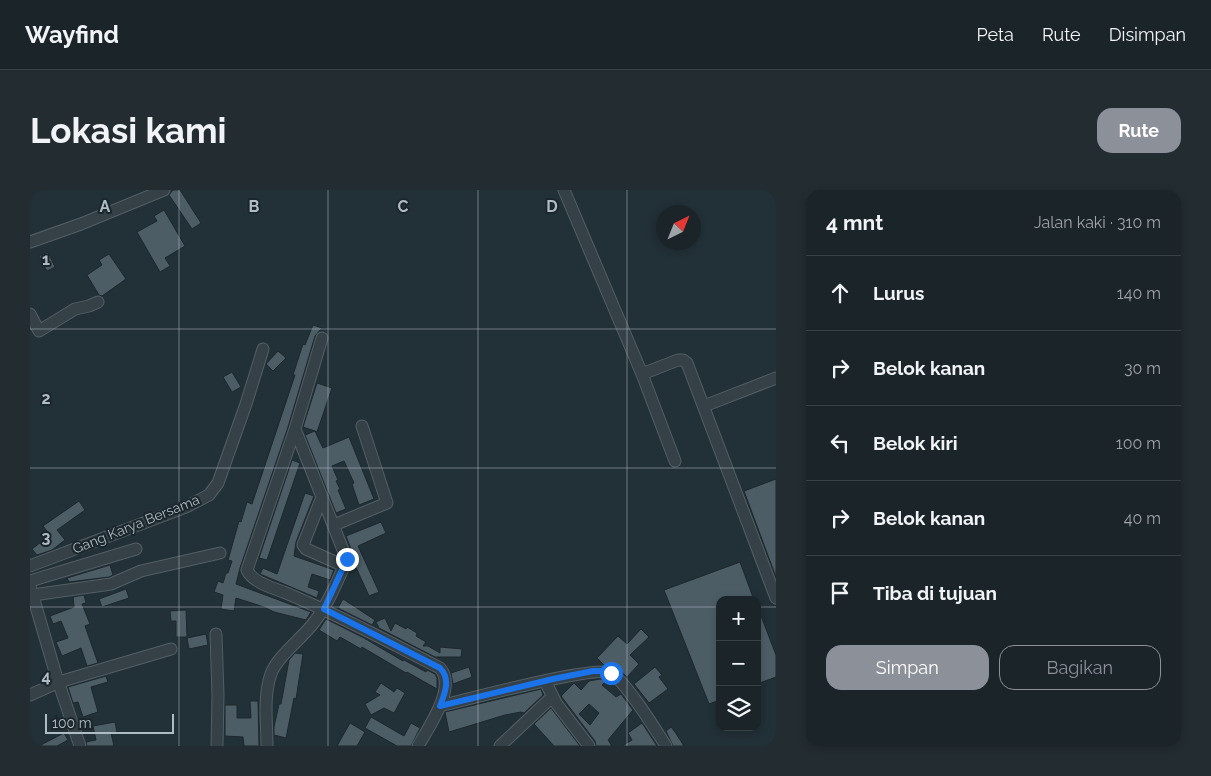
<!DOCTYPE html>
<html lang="id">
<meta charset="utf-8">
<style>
:root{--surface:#1a2429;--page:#232c31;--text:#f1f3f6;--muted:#9fa4a8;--line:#384146;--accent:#8c9099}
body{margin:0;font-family:Raleway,sans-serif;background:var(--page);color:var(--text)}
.controls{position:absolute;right:15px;bottom:15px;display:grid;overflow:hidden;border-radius:10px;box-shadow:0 2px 8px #0003}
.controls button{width:45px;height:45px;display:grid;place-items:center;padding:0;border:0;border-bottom:1px solid var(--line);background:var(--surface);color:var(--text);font:25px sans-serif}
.compass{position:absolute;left:626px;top:15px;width:45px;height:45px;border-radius:50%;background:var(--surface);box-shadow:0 2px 8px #0003;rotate:43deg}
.scale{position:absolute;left:15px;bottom:12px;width:129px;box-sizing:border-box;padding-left:5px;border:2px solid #b0bcc4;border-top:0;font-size:14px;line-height:18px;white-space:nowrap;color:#b0bcc4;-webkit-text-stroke:4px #1b262c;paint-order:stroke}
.stop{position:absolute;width:15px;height:15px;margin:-11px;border:4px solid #1a73e8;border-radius:50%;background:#fff}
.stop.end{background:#1a73e8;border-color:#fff;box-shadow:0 1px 5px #0008}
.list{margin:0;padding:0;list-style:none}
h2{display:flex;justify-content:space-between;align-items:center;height:65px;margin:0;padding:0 20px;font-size:21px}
h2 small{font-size:16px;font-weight:400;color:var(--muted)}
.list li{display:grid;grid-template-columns:32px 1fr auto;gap:15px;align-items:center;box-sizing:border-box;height:75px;padding:0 20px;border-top:1px solid var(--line)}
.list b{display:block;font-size:19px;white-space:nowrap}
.list em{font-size:16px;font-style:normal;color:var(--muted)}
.actions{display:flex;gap:10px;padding:15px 20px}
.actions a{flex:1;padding:11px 0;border:1px solid var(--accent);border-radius:15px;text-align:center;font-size:18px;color:var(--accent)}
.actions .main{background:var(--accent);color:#fff}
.icon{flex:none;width:28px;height:28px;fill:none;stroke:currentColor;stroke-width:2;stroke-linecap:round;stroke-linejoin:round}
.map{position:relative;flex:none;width:746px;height:556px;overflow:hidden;border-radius:15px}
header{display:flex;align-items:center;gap:30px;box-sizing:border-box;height:70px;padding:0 25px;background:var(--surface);border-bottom:1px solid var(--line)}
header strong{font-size:24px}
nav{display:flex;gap:28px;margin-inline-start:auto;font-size:18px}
.intro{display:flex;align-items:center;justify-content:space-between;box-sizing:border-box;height:120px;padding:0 30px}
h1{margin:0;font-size:35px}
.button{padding:12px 22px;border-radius:15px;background:var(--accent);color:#fff;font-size:18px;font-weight:700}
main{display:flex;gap:30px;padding:0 30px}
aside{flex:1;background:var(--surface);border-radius:15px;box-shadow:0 2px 8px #0003}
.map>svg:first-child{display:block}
.building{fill:#4d5d66;stroke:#1d282e;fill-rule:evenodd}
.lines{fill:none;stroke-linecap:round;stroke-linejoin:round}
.minor-casing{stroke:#535f65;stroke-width:13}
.minor{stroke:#354147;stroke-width:11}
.route{stroke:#1a73e8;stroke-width:6}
.grid{fill:none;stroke:#b0bcc4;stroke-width:1;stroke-opacity:0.55}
.labels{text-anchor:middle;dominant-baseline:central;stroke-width:4;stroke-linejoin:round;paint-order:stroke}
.street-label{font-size:14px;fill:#b0bcc4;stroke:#1b262c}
.grid-label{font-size:16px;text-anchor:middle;font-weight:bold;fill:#b0bcc4;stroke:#1b262c;stroke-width:4;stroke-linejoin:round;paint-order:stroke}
</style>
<header>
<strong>Wayfind</strong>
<nav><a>Peta</a><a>Rute</a><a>Disimpan</a></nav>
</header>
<div class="intro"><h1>Lokasi kami</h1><a class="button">Rute</a></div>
<main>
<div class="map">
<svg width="746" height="556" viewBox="0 0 746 556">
<rect width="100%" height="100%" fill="#223037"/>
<path class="building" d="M143,0h7l21,33 -9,6 -23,-34z
M134,20l21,36 -20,12 5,8 -10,6 -23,-40 20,-11 -3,-5z
M18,62l7,15 -8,4 -8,-15z
M79,64l17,25 -24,17 -3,-1 -12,-20 15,-10 -3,-5z
M283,135l9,3 -7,8 -27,91 -48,141 -4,16 75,28 -5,8 -32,-8 -10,-5 -28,-9 -2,13 -13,-2 2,-14 -9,-3 4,-11 5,2 3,-10h2l4,-12 -4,-1 11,-39 2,1 6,-20 5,2 43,-129h-2l10,-31 2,1z
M248,161l8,7 -13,13 -7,-7z
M202,182l9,15 -9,5 -9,-15z
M287,193l15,5 -15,44 -2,-1 5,11 3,6 26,-11 25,62 -15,6 -7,-21 2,-1 -10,-22 -12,5 6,14 -2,1 4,8 -2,1 8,19 -10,4 -31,-78 10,-4 -12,-4z
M262,270l8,3 -33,97 -8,-2z
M746,289v98l-32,-86z
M275,303l9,3 -18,46 -2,14 40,14 -4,10 -18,-6 -4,13 11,4 -2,7 -57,-24 3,-6 14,6z
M49,311l6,9 -28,20 8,10 -13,10 -15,5 -5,-6 18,-14 -7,-9z
M351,332l5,11 -28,13 21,46 -10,4 -15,-33v-6l-8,-21z
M710,372l14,38h-34v100l-11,4 -45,-114z
M80,375l3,10 -4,2 -40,5 -2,-4z
M96,399l3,9 -27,9 -3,-8z
M54,405l2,8 -4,1 8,20 -5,2 13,37 -11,3 -6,-18 -19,8 -6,-14 12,-4 -7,-17 -8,3 -3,-8 24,-9 -1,-10z
M313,409l32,21 -3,5 -34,-17z
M728,418l18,47v22l-19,7z
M156,420l1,27h-11v-16h-5l-1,-10z
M355,428l6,13 4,-8 11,6 1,-2 10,6 -1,3 10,6 -3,4h5l12,7v-6l22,2 -1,8h-26l-56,-29 -3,-6z
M296,429l38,19 39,23 1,-1 22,12 1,-2 8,4 2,4v11l-30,-17 -1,1 -44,-26 -1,2 -21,-12 -3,4 -18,-11z
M611,439l8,8 -19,18 9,9 -12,13 -11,-10 -12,-2 -7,-7 21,-22 9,8z
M176,444l2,11 -19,4 -2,-11z
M265,463l8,1 -7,45 -2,-1 -8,40 -12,-3v-8l5,-23h2l8,-44z
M439,477l3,10 -19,7 -2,-11z
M625,477l7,8 -3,2 9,12 -19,14 -15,-19z
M76,486l2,6 -17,5 7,25 -15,5 -5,-15 -5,1 -5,-16z
M570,489l7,1 -5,5 14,12 5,-3 12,16 -25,30 4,6h-16l-1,-5 -34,-45 13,-13 7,7 8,-9zM559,514l10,9 -9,12 -11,-11z
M351,493l13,9 3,-4 8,5 -11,20 -10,-5 -13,7 -6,-11 15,-9 -5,-3z
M511,499l2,6 -19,18 -3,-1 -16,3 -56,17 -4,-20z
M220,511h8l1,45h-15l-1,-9 -18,-1v-31h12v13h14z
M521,518l29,38h-26l-20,-22z
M341,527l33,19 7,-13 9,5 -9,18h-14l-32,-18z
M85,532l2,10 -6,1 3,13h-27l-1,-4 10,-2 -3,-14z
M320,533l15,9 -8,14h-20z
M612,533l15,23h-35l10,-6 -4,-7z
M641,537l4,5 9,14h-11l-7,-15z
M34,543l4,7 -11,6h-18z"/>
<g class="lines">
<defs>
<path id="minor" d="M534,0l78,184 33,87
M0,52l51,-18 83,-34
M0,124l9,17 36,-22 14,-3 9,-4
M292,148l-27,91 -48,141c6,13 27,18 39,23 53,22 103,49 154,75 17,19 -11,59 -22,78
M612,184l36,-14h5l4,3 89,235
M674,216l72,-28
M292,307l-19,48 3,4 38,17
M304,335l53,-22 -25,-77
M0,376l156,-59 23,-12 9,-12 28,-79 17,-55
M0,391l106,-32
M0,396l26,89 24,71
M3,405l78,-11 30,-13 79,-18
M186,444l2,61 -1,51
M515,491l11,22 33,43
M0,505l29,-13 112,-33
M410,516c24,-6 156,-41 171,-33 16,10 44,56 55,73
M237,556c0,-23 -4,-50 4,-72 6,-18 33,-37 44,-53 14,-18 22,-40 32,-61l-52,-131
M470,556l52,-49"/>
</defs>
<use href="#minor" class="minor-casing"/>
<use href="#minor" class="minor"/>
</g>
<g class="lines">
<path class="route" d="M317,369l-23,50 116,59c11,11 5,25 0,38l113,-27 40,-8h11l7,2"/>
</g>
<path class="grid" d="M149,0v556M298,0v556M448,0v556M597,0v556M0,139h746M0,278h746M0,417h690M727,417h19"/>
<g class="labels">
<g class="street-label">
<text transform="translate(106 334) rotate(-22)">Gang Karya Bersama</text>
</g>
</g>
<g class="grid-label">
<text x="75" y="22">A</text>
<text x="224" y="22">B</text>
<text x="373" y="22">C</text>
<text x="522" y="22">D</text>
<text x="16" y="75">1</text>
<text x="16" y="214">2</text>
<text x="16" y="353">3</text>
<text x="16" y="492">4</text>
</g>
</svg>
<div class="controls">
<button>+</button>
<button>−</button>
<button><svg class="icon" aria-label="layers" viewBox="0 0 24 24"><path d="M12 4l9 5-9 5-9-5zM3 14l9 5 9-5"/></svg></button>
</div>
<svg class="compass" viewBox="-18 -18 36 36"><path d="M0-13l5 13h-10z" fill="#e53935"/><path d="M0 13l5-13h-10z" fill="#9fa4a8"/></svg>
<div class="scale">100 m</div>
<div class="stop" style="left:581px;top:483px"></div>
<div class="stop end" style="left:317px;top:369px"></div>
</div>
<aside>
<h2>4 mnt<small>Jalan kaki · 310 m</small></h2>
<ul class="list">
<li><svg class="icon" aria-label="ahead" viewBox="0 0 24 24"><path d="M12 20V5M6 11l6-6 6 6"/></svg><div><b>Lurus</b></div><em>140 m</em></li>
<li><svg class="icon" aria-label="right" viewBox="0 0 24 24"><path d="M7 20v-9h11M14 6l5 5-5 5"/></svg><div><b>Belok kanan</b></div><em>30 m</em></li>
<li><svg class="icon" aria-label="left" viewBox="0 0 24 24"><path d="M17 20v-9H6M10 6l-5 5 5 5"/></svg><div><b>Belok kiri</b></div><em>100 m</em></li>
<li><svg class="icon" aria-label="right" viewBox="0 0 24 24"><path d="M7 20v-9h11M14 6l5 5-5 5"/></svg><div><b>Belok kanan</b></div><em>40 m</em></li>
<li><svg class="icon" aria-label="arrive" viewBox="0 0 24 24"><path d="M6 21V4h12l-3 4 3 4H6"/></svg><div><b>Tiba di tujuan</b></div></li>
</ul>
<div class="actions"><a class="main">Simpan</a><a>Bagikan</a></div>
</aside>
</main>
